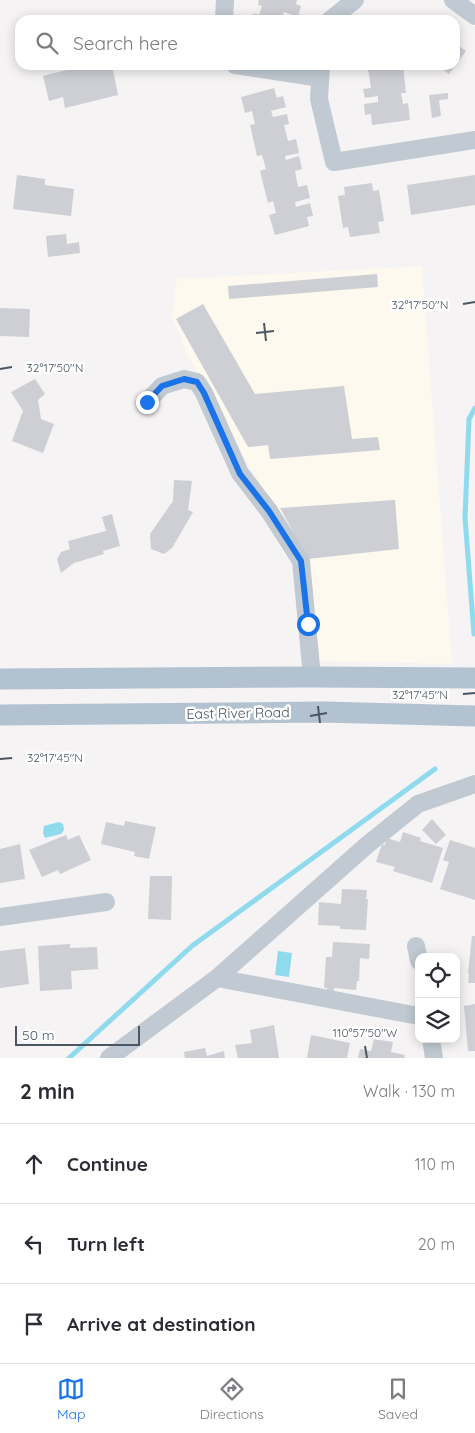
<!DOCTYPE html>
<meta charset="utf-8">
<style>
:root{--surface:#fff;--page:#f2f2f3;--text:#2b2b33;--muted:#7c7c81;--line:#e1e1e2;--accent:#1a73e8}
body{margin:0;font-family:Quicksand,sans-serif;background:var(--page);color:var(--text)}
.controls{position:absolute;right:15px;bottom:15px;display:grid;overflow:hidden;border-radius:10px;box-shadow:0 2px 12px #0003}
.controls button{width:45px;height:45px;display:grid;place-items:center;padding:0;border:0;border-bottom:1px solid var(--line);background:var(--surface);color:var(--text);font:25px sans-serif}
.scale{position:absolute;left:15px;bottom:12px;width:125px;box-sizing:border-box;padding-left:5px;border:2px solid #4a5661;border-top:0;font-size:14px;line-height:18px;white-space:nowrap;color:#4a5661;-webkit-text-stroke:4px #fff;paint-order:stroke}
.stop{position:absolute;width:15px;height:15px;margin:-11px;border:4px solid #1a73e8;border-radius:50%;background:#fff}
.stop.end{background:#1a73e8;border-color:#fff;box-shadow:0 1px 5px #0008}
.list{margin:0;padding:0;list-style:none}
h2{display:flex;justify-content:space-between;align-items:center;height:65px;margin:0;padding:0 20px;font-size:21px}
h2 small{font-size:16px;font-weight:400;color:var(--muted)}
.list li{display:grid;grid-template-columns:32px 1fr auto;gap:15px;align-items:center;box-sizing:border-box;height:80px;padding:0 20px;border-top:1px solid var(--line)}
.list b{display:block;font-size:19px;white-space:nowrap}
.list em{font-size:16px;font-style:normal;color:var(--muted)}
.icon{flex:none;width:28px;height:28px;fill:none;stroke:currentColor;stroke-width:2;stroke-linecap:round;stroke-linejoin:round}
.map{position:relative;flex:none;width:475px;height:1058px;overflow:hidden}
.search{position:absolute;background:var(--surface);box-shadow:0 2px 12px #0003;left:15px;right:15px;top:15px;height:55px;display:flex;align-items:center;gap:12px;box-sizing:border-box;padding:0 18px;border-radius:15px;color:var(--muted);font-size:19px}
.sheet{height:305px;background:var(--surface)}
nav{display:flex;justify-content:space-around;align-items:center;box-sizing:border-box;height:70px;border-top:1px solid var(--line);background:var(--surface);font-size:14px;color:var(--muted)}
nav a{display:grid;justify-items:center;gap:2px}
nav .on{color:var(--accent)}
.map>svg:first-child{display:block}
.commercial{fill:#fdf9ef}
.water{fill:#90daee}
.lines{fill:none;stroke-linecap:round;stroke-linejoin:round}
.stream{stroke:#90daee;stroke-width:5}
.building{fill:#cdcfd5}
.minor{stroke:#c1cad2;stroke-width:18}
.major{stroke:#b3c2d1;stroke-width:21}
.route{stroke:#1a73e8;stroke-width:6}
.ticks{fill:none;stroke:#4a5661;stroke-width:2}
.labels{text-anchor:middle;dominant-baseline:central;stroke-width:5;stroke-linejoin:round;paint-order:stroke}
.street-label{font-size:14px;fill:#4a5661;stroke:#fff}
.ticks-label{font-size:12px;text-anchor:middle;fill:#4a5661;stroke:#fff;stroke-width:5;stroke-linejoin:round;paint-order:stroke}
</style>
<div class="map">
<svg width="475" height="1058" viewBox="0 0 475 1058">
<rect width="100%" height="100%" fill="#f5f3f3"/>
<path class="commercial" d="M422,266l30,398 -134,-3 -13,-102 -64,-107 -56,-103 -13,-33 5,-37z"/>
<path class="water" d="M59,822l4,2 1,6 -3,4 -16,4 -2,-5 1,-7z
M278,951l14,2 -3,24 -14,-2z"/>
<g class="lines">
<path class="stream" d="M474,634l-9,-116 4,-99 6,-11
M69,1058l123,-112 243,-177"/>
</g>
<path class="building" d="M259,0h38l-1,4 5,2 -3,11 -14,-5 -3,8h-29l2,-7 5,2 3,-9 -4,-1z
M455,43l11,8 -17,23 -13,-9h19z
M86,65h26l6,30 -53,13 -2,-11 -14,4 -6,-25z
M358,65h45l3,28h-5l2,11 5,-1 2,17 -38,5 -1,-11 -6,1 -1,-11 14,-2v-6l-13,2 -2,-9 8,-1 -3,-19 -9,1z
M274,88l3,10 6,-2 3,11 -15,4 2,6 14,-3 2,10 -5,1 4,16 8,-2 3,14 -14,3 1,4 13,-4 3,13 -7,2 3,16 9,-2 3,13 -15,4 1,5 14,-4 3,13 -6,1 2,9 -34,9 -6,-20 7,-2 -3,-12 -5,2 -8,-32 6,-2 -4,-14 -5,1 -7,-31 5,-1 -3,-13 -7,2 -4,-16z
M448,93v6l-9,1 2,16 -9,2 -3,-23z
M17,175l28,4v6l29,4 -3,27 -58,-7z
M475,175v30l-64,10 -4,-30z
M372,183l1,8 6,-1 5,31 -6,1 2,11 -30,4 -2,-10 -5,1 -5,-32 7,-1 -1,-8z
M66,234l1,10 12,-2 1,11 -32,4 -2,-21z
M377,274l1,13 -149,12 -1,-13z
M203,304l52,90 89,-8 8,53 26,-2 2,13 -110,9 -2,-14 -20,2 -72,-128z
M0,308l30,1 -1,28 -29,-1z
M35,379l10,15 -7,6 3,19 13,5 -11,29 -31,-12 11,-30 -12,-19z
M174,480l18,1 -4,29 5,2 -21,36 -8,6 -13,-5 -1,-15 23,-33z
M395,500l4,49 -91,10 -28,-51z
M112,514l8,32 -17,5 1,3 -30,9 -13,10 -4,-14 4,-7 9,-3 -2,-8 38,-10 -4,-14z
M432,819l14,16 -10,9 -14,-14z
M125,821l31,6 -7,32 -15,-3 1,-4 -34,-8 5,-22 18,4z
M403,832l18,6 -1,3 23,7 -11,35 -39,-12 2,-4 -19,-5 6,-18 3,1 1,-7 14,4z
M66,835l2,5 11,-5 12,25 -31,14 -2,-4 -16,7 -13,-27z
M450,840l25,8v52l-35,-11 9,-27 -6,-2z
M20,844l5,35 -25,4v-34z
M150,876h22l-1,44 -23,-1z
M342,889l25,1 -1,9h2l-2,31 -26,-1v-3l-22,-1 1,-23 22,2z
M472,936h3v47h-7l1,-9 -1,-1z
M333,942l37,2 -1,15 -9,-1 -1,23h-2l-1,9 -22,-2v7h-8l1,-7h-3l2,-31h6z
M70,944v4l27,-1 1,22 -27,2 1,18 -32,2 -2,-45z
M25,948l4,36 -29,4v-37z
M475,1004v47h-7l-4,-45z
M274,1025l5,33h-41l-3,-13 17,-2 -2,-13z
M311,1035l39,8 -3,15h-40z
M374,1039l19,3 -2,10 14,3 -1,3h-46l2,-9 11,2z
M205,1048l2,8 17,-5 1,7h-40l-1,-6z"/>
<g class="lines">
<path class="minor" d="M453,0l22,16
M224,20l1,-20
M330,20l25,-20
M235,65l85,13
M321,65l-2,34 15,63 141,-22
M147,402l15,-16 22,-7 13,3 7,11 36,80 29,38 32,50 11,116
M0,917l106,-15
M416,946l3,15
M217,978l202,38
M431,1039l3,19
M109,1058l108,-80 150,-133 51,-41 57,-20"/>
<path class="major" d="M0,679l312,-2 163,1
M0,715l324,-3 151,4"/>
</g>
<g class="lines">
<path class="route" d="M147,402l15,-16 22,-7 13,3 7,11 36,81 29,37 32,50 7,63"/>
</g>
<path class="ticks" d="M463,304l12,-2M264,323l2,18M256,333l18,-2M0,369l12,-2M463,694l12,-1M318,706l2,17M310,716l17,-3M0,759l12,-1M365,1046l2,12"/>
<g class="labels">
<g class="street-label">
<text transform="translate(238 713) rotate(-1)">East River Road</text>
</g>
</g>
<g class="ticks-label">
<text x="420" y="309">32°17'50"N</text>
<text x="55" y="372">32°17'50"N</text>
<text x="420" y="699">32°17'45"N</text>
<text x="55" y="762">32°17'45"N</text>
<text x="365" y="1037">110°57'50"W</text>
</g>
</svg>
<div class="controls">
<button><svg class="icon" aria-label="locate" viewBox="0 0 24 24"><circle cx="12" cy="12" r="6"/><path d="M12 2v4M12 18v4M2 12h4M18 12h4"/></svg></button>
<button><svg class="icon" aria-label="layers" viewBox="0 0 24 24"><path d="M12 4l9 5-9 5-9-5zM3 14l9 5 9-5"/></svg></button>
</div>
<div class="scale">50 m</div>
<div class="stop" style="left:308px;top:624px"></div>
<div class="stop end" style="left:147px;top:402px"></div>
<div class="search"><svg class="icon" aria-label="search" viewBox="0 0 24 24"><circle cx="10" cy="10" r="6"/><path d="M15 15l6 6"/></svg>Search here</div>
</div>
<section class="sheet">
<h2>2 min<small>Walk · 130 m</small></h2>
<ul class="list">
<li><svg class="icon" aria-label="ahead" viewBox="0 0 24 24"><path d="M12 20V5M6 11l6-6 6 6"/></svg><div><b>Continue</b></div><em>110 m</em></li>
<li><svg class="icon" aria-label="left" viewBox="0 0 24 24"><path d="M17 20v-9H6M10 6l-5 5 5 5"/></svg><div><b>Turn left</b></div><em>20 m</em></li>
<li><svg class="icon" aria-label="arrive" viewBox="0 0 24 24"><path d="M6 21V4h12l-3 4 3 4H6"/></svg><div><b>Arrive at destination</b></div></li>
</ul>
</section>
<nav>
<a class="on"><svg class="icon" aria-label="map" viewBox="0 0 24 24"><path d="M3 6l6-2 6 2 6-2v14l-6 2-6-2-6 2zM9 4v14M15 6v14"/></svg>Map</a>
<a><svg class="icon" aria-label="directions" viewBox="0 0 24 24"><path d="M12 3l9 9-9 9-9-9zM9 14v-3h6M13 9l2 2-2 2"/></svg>Directions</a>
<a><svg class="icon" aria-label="saved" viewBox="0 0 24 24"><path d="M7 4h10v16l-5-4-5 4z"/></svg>Saved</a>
</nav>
